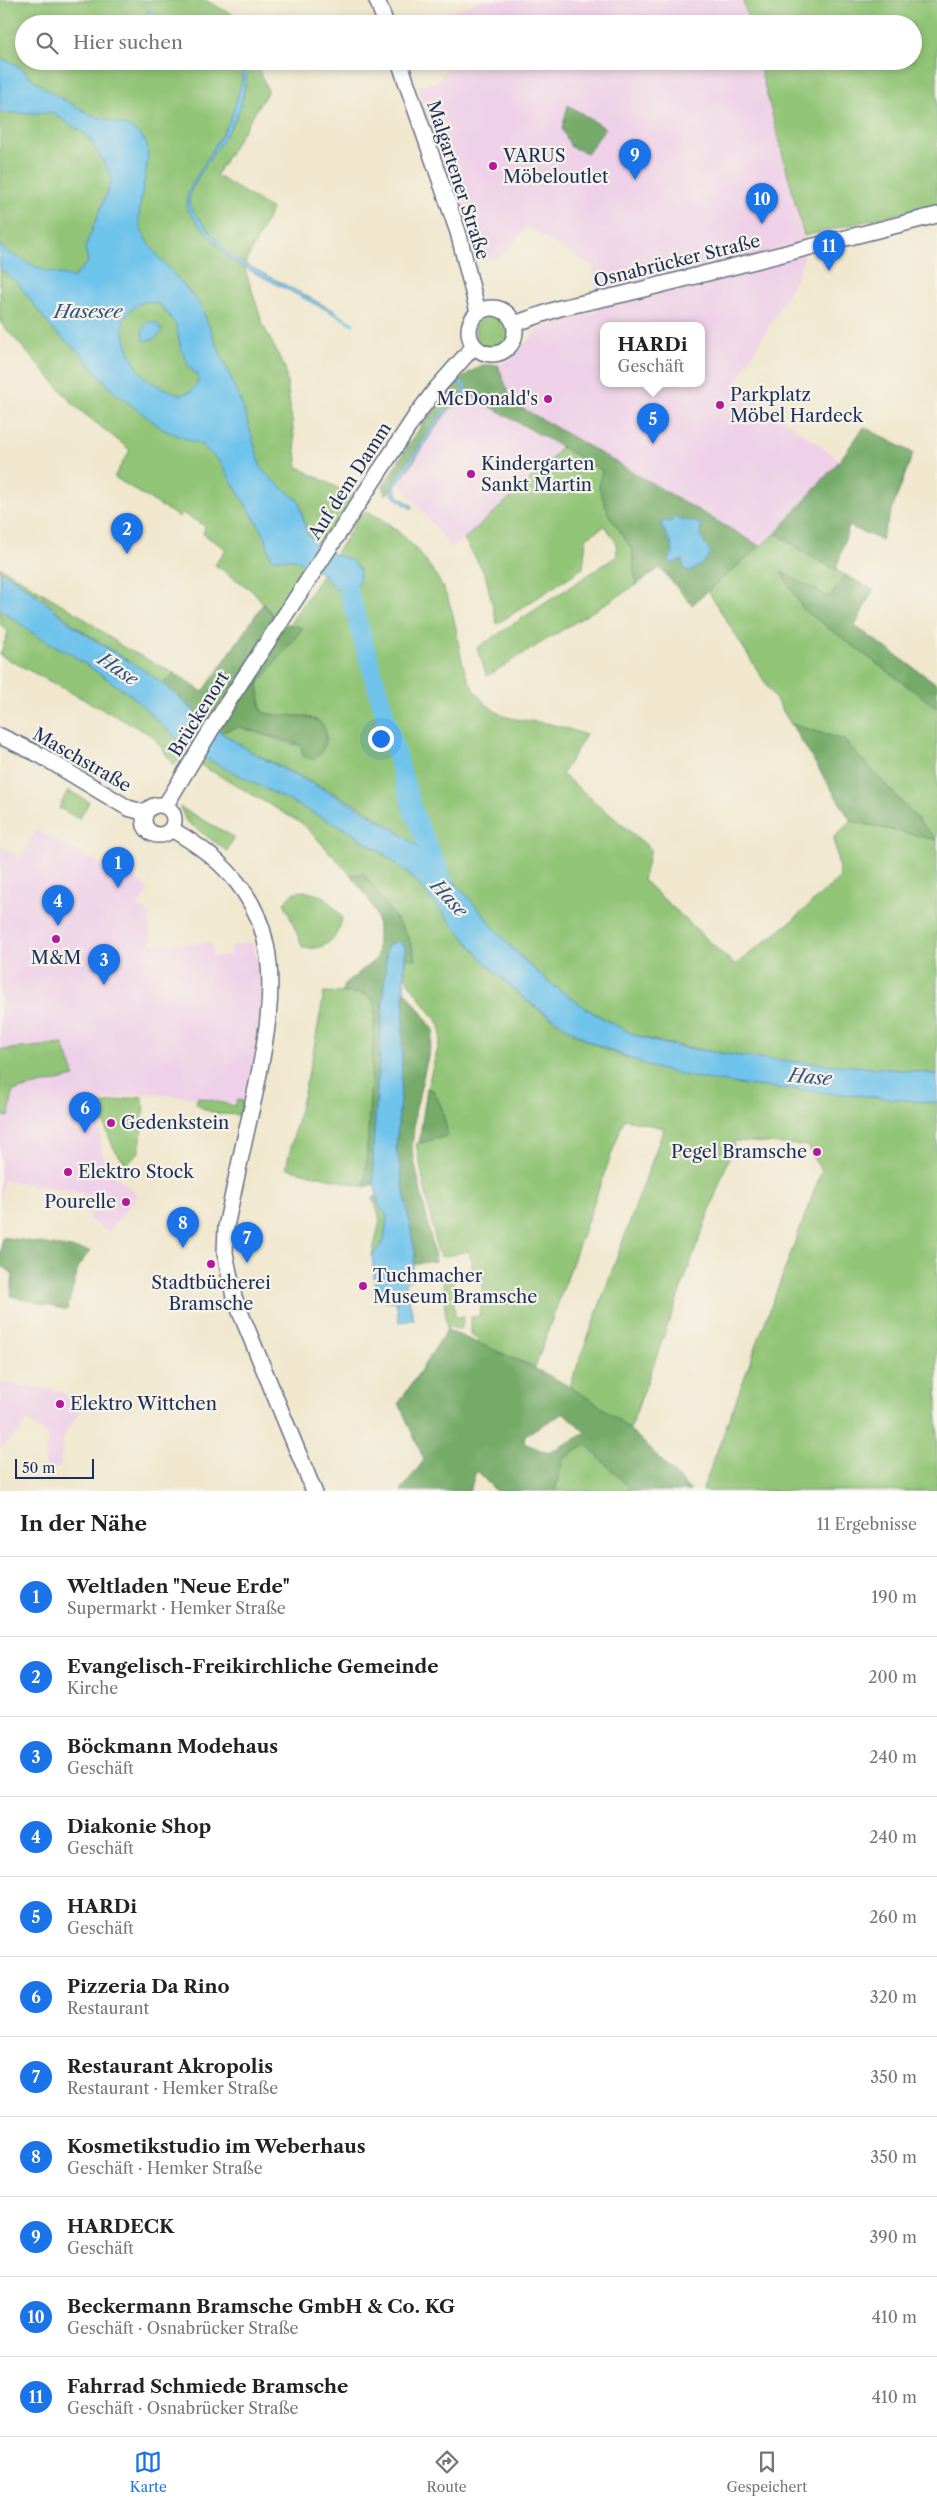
<!DOCTYPE html>
<html lang="de">
<meta charset="utf-8">
<style>
:root{--surface:#fff;--page:#f2f2f2;--text:#222;--muted:#767676;--line:#e0e0e0;--accent:#1a73e8}
body{margin:0;font-family:"Libre Caslon Text",serif;background:var(--page);color:var(--text)}
.scale{position:absolute;left:15px;bottom:12px;width:79px;box-sizing:border-box;padding-left:5px;border:2px solid #1b2f5e;border-top:0;font-size:14px;line-height:18px;white-space:nowrap;color:#1b2f5e;-webkit-text-stroke:4px #f7f3e8;paint-order:stroke}
.you{position:absolute;left:380px;top:738px;width:18px;height:18px;margin:-12px;border:4px solid #fff;border-radius:50%;background:#1a73e8;box-shadow:0 0 0 8px #1a73e833}
.badge{display:grid;place-items:center;width:32px;height:32px;border-radius:50%;background:var(--accent);color:#fff;font-size:16px;font-weight:700}
.pin{position:absolute;translate:-50% -41px;filter:drop-shadow(0 1px 2px #0008)}
.pin::after{content:'';position:absolute;top:26px;width:18px;height:15px;background:inherit;clip-path:polygon(0 0,100% 0,50% 100%)}
.popup{position:absolute;left:600px;top:322px;width:105px;height:65px;box-sizing:border-box;display:grid;place-content:center;border-radius:10px;background:var(--surface);filter:drop-shadow(0 1px 4px #0005);font-size:16px;white-space:nowrap;color:var(--muted)}
.popup b{font-size:19px;color:var(--text)}
.popup::after{content:'';position:absolute;left:50%;top:100%;margin-left:-10px;border:10px solid transparent;border-top-color:var(--surface)}
.list{margin:0;padding:0;list-style:none}
h2{display:flex;justify-content:space-between;align-items:center;height:65px;margin:0;padding:0 20px;font-size:21px}
h2 small{font-size:16px;font-weight:400;color:var(--muted)}
.list li{display:grid;grid-template-columns:32px 1fr auto;gap:15px;align-items:center;box-sizing:border-box;height:80px;padding:0 20px;border-top:1px solid var(--line)}
.list b{display:block;font-size:19px;white-space:nowrap}
.list p{margin:0;font-size:16px;white-space:nowrap;color:var(--muted)}
.list em{font-size:16px;font-style:normal;color:var(--muted)}
.icon{flex:none;width:28px;height:28px;fill:none;stroke:currentColor;stroke-width:2;stroke-linecap:round;stroke-linejoin:round}
.map{position:relative;flex:none;width:937px;height:1491px;overflow:hidden}
.search{position:absolute;background:var(--surface);box-shadow:0 2px 8px #0003;left:15px;right:15px;top:15px;height:55px;display:flex;align-items:center;gap:12px;box-sizing:border-box;padding:0 18px;border-radius:28px;color:var(--muted);font-size:19px}
.sheet{height:945px;background:var(--surface)}
nav{display:flex;justify-content:space-around;align-items:center;box-sizing:border-box;height:70px;border-top:1px solid var(--line);background:var(--surface);font-size:14px;color:var(--muted)}
nav a{display:grid;justify-items:center;gap:2px}
nav .on{color:var(--accent)}
.map>svg:first-child{display:block}
.built{fill:#eed0e8;fill-rule:evenodd}
.green{fill:#91c476;stroke:#567a6a}
.forest{fill:#74aa67;stroke:#486c62;fill-rule:evenodd}
.water{fill:#6ec3eb;stroke:#4479a4;fill-rule:evenodd}
.lines{fill:none;stroke-linecap:round;stroke-linejoin:round}
.stream{stroke:#6ec3eb;stroke-width:3}
.river{stroke:#6ec3eb;stroke-width:19}
.secondary-casing{stroke:#666f85;stroke-width:18}
.secondary{stroke:#fff;stroke-width:15}
.poi-dot{fill:#b5179e;stroke:#f7f3e8;stroke-width:2}
.labels{text-anchor:middle;dominant-baseline:central;stroke-width:4.5;stroke-linejoin:round;paint-order:stroke}
.poi-label{font-size:18px;fill:#1b2f5e;stroke:#f7f3e8;text-anchor:start}
.street-label{font-size:18px;fill:#1b2f5e;stroke:#f7f3e8}
.water-label{font-size:19px;font-style:italic;fill:#305481;stroke:#f7f3e8}
</style>
<div class="map">
<svg width="937" height="1491" viewBox="0 0 937 1491">
<rect width="100%" height="100%" fill="#f7f3e8"/>
<filter id="ink" filterUnits="userSpaceOnUse"><feTurbulence type="fractalNoise" baseFrequency=".02" numOctaves="2"/><feDisplacementMap in="SourceGraphic" scale="10" xChannelSelector="R" yChannelSelector="G"/><feConvolveMatrix kernelMatrix="1 2 1 2 8 2 1 2 1" color-interpolation-filters="sRGB"/></filter>
<filter id="wash" filterUnits="userSpaceOnUse"><feTurbulence type="fractalNoise" baseFrequency=".0096" numOctaves="4" result="noise"/><feDisplacementMap in="SourceGraphic" scale="20" xChannelSelector="R" yChannelSelector="G"/><feGaussianBlur stdDeviation="1.12" result="paint"/><feColorMatrix in="noise" values="0 0 0 0 0 0 0 0 0 0 0 0 0 0 0 0 0 1.4 0 .05"/><feComposite in="paint" operator="in"/></filter>
<g filter="url(#wash)">
<rect width="100%" height="100%" fill="#f0e7cd"/>
<path class="built" d="M482,0h261l6,24h-293l-5,-12z
M451,61h307l48,187 -7,26 -64,111 105,75 -64,73 -16,13 -248,-144 -14,-37 13,-6 26,-28 19,-9 42,-10 -4,-45 -68,-41 -16,23 -9,7 -7,2 -9,-2 -6,-5 -14,-33 -47,-131 20,-6zM604,325h98v58h-98z
M468,394l93,53 -14,18 -83,74 -13,8 -52,-64 55,-80z
M36,830l83,44 5,-6 25,22 -12,17 12,6 2,31 61,-1 1,14 18,-2v-9l21,-4 8,29 1,31 -4,39 -12,60 -11,3 -44,-7 -50,-4 -44,9 8,64 34,29 -30,37 -19,-13 4,-15 -10,-3 1,-8 -81,-13 -3,22v-356l21,13z
M0,1382l59,9 25,14 -20,30 -4,33 -15,-2 3,-30 -21,-16 -8,12 -19,17z"/>
<path class="green" d="M0,0h205l34,18 2,6h-217v37h232l12,30 -52,84 56,34 -28,57 19,59 22,43 13,99 53,28 7,8 -79,119 -25,-30 -39,-27 11,-16 -23,-15 2,-8 -23,-13 -3,4 -65,-40 16,-27 -54,-43 -76,-85z
M743,0h194v204l-133,32 -46,-175h155v-37h-164z
M475 331a17 17 0 1 1 34 0a17 17 0 1 1-34 0Z
M561,447l41,23 7,45 23,34 4,36 -149,91 -10,-28 140,-92 -1,-14 -11,-16 -19,12 -3,30 -86,56 -12,-50 -21,-35 83,-74z
M367,512c33,13 68,54 81,87 16,42 5,82 47,112 16,11 37,9 55,13 13,3 24,7 36,11l-24,39 89,75 -8,31 92,85 59,-46 46,-42 -6,-40 17,-16 85,19 -92,-100 -53,-16 -83,-133 68,-58 32,22 37,20 -14,23 -28,11 134,99v366l-190,-16 -83,-15 -35,-10 -54,-31 -30,-23 -39,-37 -75,-83 -31,-26 -41,-27 -109,-55 -30,-19 19,-5 53,17 9,1 26,-5c-4,-38 -45,-17 -66,-29l-3,-27 44,-55 -13,-4 34,-51 12,15 16,-29 -16,-5 27,-42z
M0,567l81,49 42,31 51,26 -12,11 -87,-58 -35,-30 -40,-25z
M0,609l37,27 32,17 62,42 56,54 -13,17 -21,-30 -153,-81 8,-23 -8,-8z
M204,757c69,38 148,66 207,120 27,24 48,56 72,83 26,29 71,64 107,82 71,36 147,42 225,49 41,3 81,8 122,12v388h-235l120,-321 -10,-13 -3,-11 -74,-5 -105,288 -60,-43 94,-258 -40,-9 -89,248 -56,-23v-4l-8,-6v-17l9,-1 3,-41 -17,2v-7l7,-2 -4,-17 -28,6 -1,-5 -2,1 -22,-109 32,-8 -14,-45 -7,-3 14,-51 -1,-12 -31,-42 -4,-9v-15l11,-1 -9,-23 -43,-61 -13,1 -48,-51 -104,-60z
M68,790l21,12 -10,17 -20,-11z
M180,807l54,30 -7,14 -41,-30z
M304,891l21,6 17,20c-3,22 -18,34 -39,31l-19,-46 10,-10z
M324,992l39,2 10,6 2,10 -10,177 -79,-19 27,-114z
M63,1044l12,33 -62,14 -4,26 -9,-2v-65z
M141,1096l3,9 -4,46 -14,14 -13,-18 -16,-42z
M198,1097l37,9 2,-6 6,1 -3,14c-16,-1 -32,0 -44,-12z
M373,1197h4l3,11 7,8 -3,25 -12,15 8,-36z
M461,1271l1,7 -9,2 2,37h9l-2,10 -3,2 -9,-2 -3,3 -5,-56z
M586,1445l43,42 -3,4h-71l8,-32z"/>
<path class="forest" d="M568,105l37,23 -17,25 -17,-6 -9,-18z
M483,365h15l14,37 248,144 -68,59 -32,-37 -24,17 -4,-36 -23,-34 -10,-27 3,-18 -134,-76c-37,24 -49,73 -83,101l-2,-9c25,-38 58,-103 100,-121zM674,517l14,5 9,-1 3,15c-8,11 -16,30 -32,25l5,-8 -2,-10 -10,-18 4,-5 6,2z
M864,427l49,26 -32,87 -32,-14 -13,44 -28,-16 -32,-21 64,-73z
M781,572l49,25 15,-22 28,15 -18,36 82,58v24l-134,-99z
M263,604l16,18 24,6 -45,56 3,27c15,9 62,-3 65,22 1,12 -4,19 -12,27l-11,-4 -2,-11 -61,-18 -20,5 -58,-48 12,-11 29,19z
M791,724l53,16 93,100 -86,-19z
M364,874l43,61 9,24h-11v-13h-18l-14,202 1,36 -9,3 10,-177 -2,-10 -9,-6 -22,-2 2,-7 33,-27c3,-46 1,-47 -26,-83z
M404,989l30,41 -19,83 -3,38 24,110 -22,3 1,-10 -19,-107 5,-61z
M427,1088l7,3 8,17 6,28 -29,7z
M2,1237l88,14 -11,14 -12,45 -56,-14 2,-22 -13,-10z
M447,1330c64,27 129,52 182,99 22,19 41,41 62,62h-65l3,-4 -43,-42 -23,14 -8,32h-59l-20,-20 -6,20h-69l23,-31 -25,-57zM564,1413l22,20 -38,20 -24,-10 1,-8z"/>
<path class="water" d="M149,10l9,10 6,1c16,-1 57,-10 68,3l-24,-2 -48,2 -14,-12z
M0,59c19,2 26,16 40,26 15,10 31,19 46,27 18,10 50,10 60,31 7,13 -8,58 -7,78 2,25 48,63 62,86l42,100 18,60 8,10 30,24 8,33 28,21 16,5 9,10 -1,14 -10,8 -15,-3 -11,-15 -29,-15h-21l-4,-6 -4,-17 -46,-75 -18,-16 -37,-15 -51,-39 -33,-38 -27,-23 -36,-48 -17,-13v-24l9,8 36,18 29,6 14,-15 -3,-14 27,-68 -1,-5 -23,-39 -35,-23h-53zM148,301l13,4 15,20 5,24 7,16 10,11v7l-7,8 -10,4c-13,-5 -28,-10 -38,-20 -9,-9 -20,-36 -20,-49 0,-13 14,-23 25,-25z
M242,61h5c0,18 -3,37 -10,54 -9,22 -47,66 -48,85 0,4 2,8 4,11l35,43 8,5 95,50 6,3 -1,3 -106,-55 -34,-39 -9,-13v-12l5,-12 38,-63 12,-40z
M148,322l9,1 5,8 -6,7 -11,3c-4,-6 -4,-14 3,-19z
M461,381l5,5v6l-17,14 -54,82 2,7 16,11 -2,3 -20,-15 1,-8 54,-80 17,-14v-5l-4,-4z
M673,517l28,7 -1,12 11,17 -9,11 -11,7 -6,-1 -3,-10 -9,3 -6,-2 6,-8 -2,-10 -10,-18 4,-5 6,2z
M0,571c29,14 50,37 75,56 28,20 60,36 88,57 20,16 38,35 59,49 68,47 145,68 208,124 27,25 50,55 74,82 34,38 77,70 123,92 24,12 53,16 80,20 76,13 153,13 230,23v29l-193,-18 -52,-8 -38,-9 -66,-27 -61,-40 -43,-40 -71,-83 -30,-25 -38,-24 -158,-80 -56,-54 -62,-42 -32,-17 -37,-27z
M397,941l8,5v13l-4,127 -5,61 19,107 -4,26 -6,2 9,38 -15,2 -3,-21 -11,1v-4l-5,1 -1,-4h-3l-4,-39 12,-15 3,-25 -7,-8 -6,-24 -1,-36 14,-202z"/>
<g class="lines">
<path class="stream" d="M333,312l20,12"/>
<path class="river" d="M349,592l64,219 33,76"/>
</g>
</g>
<g filter="url(#ink)">
<g class="lines">
<defs>
<path id="secondary" d="M377,0l9,24
M399,61l59,171 20,80
M469 331a23 23 0 1 1 46 0a23 23 0 1 1-46 0Z
M514,324l46,-16 64,-14 313,-79
M0,736l40,19 88,53 18,5
M144 820a15 15 0 1 1 30 0a15 15 0 1 1-30 0Z
M165,806l63,-104 189,-288 19,-25 38,-43
M171,829c118,66 108,153 83,269 -10,43 -19,86 -28,129l-1,26 9,44 80,194"/>
</defs>
<use href="#secondary" class="secondary-casing"/>
<use href="#secondary" class="secondary"/>
</g>
</g>
<g class="poi-dot">
<circle cx="493" cy="166" r="5"/>
<circle cx="548" cy="399" r="5"/>
<circle cx="720" cy="405" r="5"/>
<circle cx="471" cy="474" r="5"/>
<circle cx="56" cy="939" r="5"/>
<circle cx="111" cy="1123" r="5"/>
<circle cx="817" cy="1152" r="5"/>
<circle cx="68" cy="1172" r="5"/>
<circle cx="126" cy="1202" r="5"/>
<circle cx="211" cy="1264" r="5"/>
<circle cx="363" cy="1286" r="5"/>
<circle cx="60" cy="1404" r="5"/>
</g>
<g class="labels">
<g class="poi-label">
<text x="503" y="156">VARUS<tspan x="503" dy="21">Möbeloutlet</tspan></text>
<text x="730" y="395">Parkplatz<tspan x="730" dy="21">Möbel Hardeck</tspan></text>
<text x="538" y="399" text-anchor="end">McDonald's</text>
<text x="481" y="464">Kindergarten<tspan x="481" dy="21">Sankt Martin</tspan></text>
<text x="56" y="958" text-anchor="middle">M&amp;M</text>
<text x="121" y="1123">Gedenkstein</text>
<text x="807" y="1152" text-anchor="end">Pegel Bramsche</text>
<text x="78" y="1172">Elektro Stock</text>
<text x="116" y="1202" text-anchor="end">Pourelle</text>
<text x="373" y="1276">Tuchmacher<tspan x="373" dy="21">Museum Bramsche</tspan></text>
<text x="211" y="1283" text-anchor="middle">Stadtbücherei<tspan x="211" dy="21">Bramsche</tspan></text>
<text x="70" y="1404">Elektro Wittchen</text>
</g>
<g class="street-label">
<text transform="translate(458 180) rotate(72)">Malgartener Straße</text>
<text transform="translate(677 261) rotate(-14)">Osnabrücker Straße</text>
<text transform="translate(350 481) rotate(-57)">Auf dem Damm</text>
<text transform="translate(199 714) rotate(-58)">Brückenort</text>
<text transform="translate(82 760) rotate(30)">Maschstraße</text>
</g>
<g class="water-label">
<text x="88" y="311">Hasesee</text>
<text transform="translate(118 669) rotate(34)">Hase</text>
<text transform="translate(449 898) rotate(47)">Hase</text>
<text transform="translate(810 1077) rotate(5)">Hase</text>
</g>
</g>
</svg>
<div class="scale">50 m</div>
<div class="you"></div>
<div class="pin badge" style="left:118px;top:888px">1</div>
<div class="pin badge" style="left:127px;top:554px">2</div>
<div class="pin badge" style="left:104px;top:985px">3</div>
<div class="pin badge" style="left:58px;top:926px">4</div>
<div class="pin badge" style="left:653px;top:444px">5</div>
<div class="popup"><b>HARDi</b>Geschäft</div>
<div class="pin badge" style="left:85px;top:1133px">6</div>
<div class="pin badge" style="left:247px;top:1263px">7</div>
<div class="pin badge" style="left:183px;top:1248px">8</div>
<div class="pin badge" style="left:635px;top:180px">9</div>
<div class="pin badge" style="left:762px;top:224px">10</div>
<div class="pin badge" style="left:829px;top:271px">11</div>
<div class="search"><svg class="icon" aria-label="search" viewBox="0 0 24 24"><circle cx="10" cy="10" r="6"/><path d="M15 15l6 6"/></svg>Hier suchen</div>
</div>
<section class="sheet">
<h2>In der Nähe<small>11 Ergebnisse</small></h2>
<ul class="list">
<li><span class="badge">1</span><div><b>Weltladen &quot;Neue Erde&quot;</b><p>Supermarkt · Hemker Straße</p></div><em>190 m</em></li>
<li><span class="badge">2</span><div><b>Evangelisch-Freikirchliche Gemeinde</b><p>Kirche</p></div><em>200 m</em></li>
<li><span class="badge">3</span><div><b>Böckmann Modehaus</b><p>Geschäft</p></div><em>240 m</em></li>
<li><span class="badge">4</span><div><b>Diakonie Shop</b><p>Geschäft</p></div><em>240 m</em></li>
<li><span class="badge">5</span><div><b>HARDi</b><p>Geschäft</p></div><em>260 m</em></li>
<li><span class="badge">6</span><div><b>Pizzeria Da Rino</b><p>Restaurant</p></div><em>320 m</em></li>
<li><span class="badge">7</span><div><b>Restaurant Akropolis</b><p>Restaurant · Hemker Straße</p></div><em>350 m</em></li>
<li><span class="badge">8</span><div><b>Kosmetikstudio im Weberhaus</b><p>Geschäft · Hemker Straße</p></div><em>350 m</em></li>
<li><span class="badge">9</span><div><b>HARDECK</b><p>Geschäft</p></div><em>390 m</em></li>
<li><span class="badge">10</span><div><b>Beckermann Bramsche GmbH &amp; Co. KG</b><p>Geschäft · Osnabrücker Straße</p></div><em>410 m</em></li>
<li><span class="badge">11</span><div><b>Fahrrad Schmiede Bramsche</b><p>Geschäft · Osnabrücker Straße</p></div><em>410 m</em></li>
</ul>
</section>
<nav>
<a class="on"><svg class="icon" aria-label="map" viewBox="0 0 24 24"><path d="M3 6l6-2 6 2 6-2v14l-6 2-6-2-6 2zM9 4v14M15 6v14"/></svg>Karte</a>
<a><svg class="icon" aria-label="directions" viewBox="0 0 24 24"><path d="M12 3l9 9-9 9-9-9zM9 14v-3h6M13 9l2 2-2 2"/></svg>Route</a>
<a><svg class="icon" aria-label="saved" viewBox="0 0 24 24"><path d="M7 4h10v16l-5-4-5 4z"/></svg>Gespeichert</a>
</nav>
